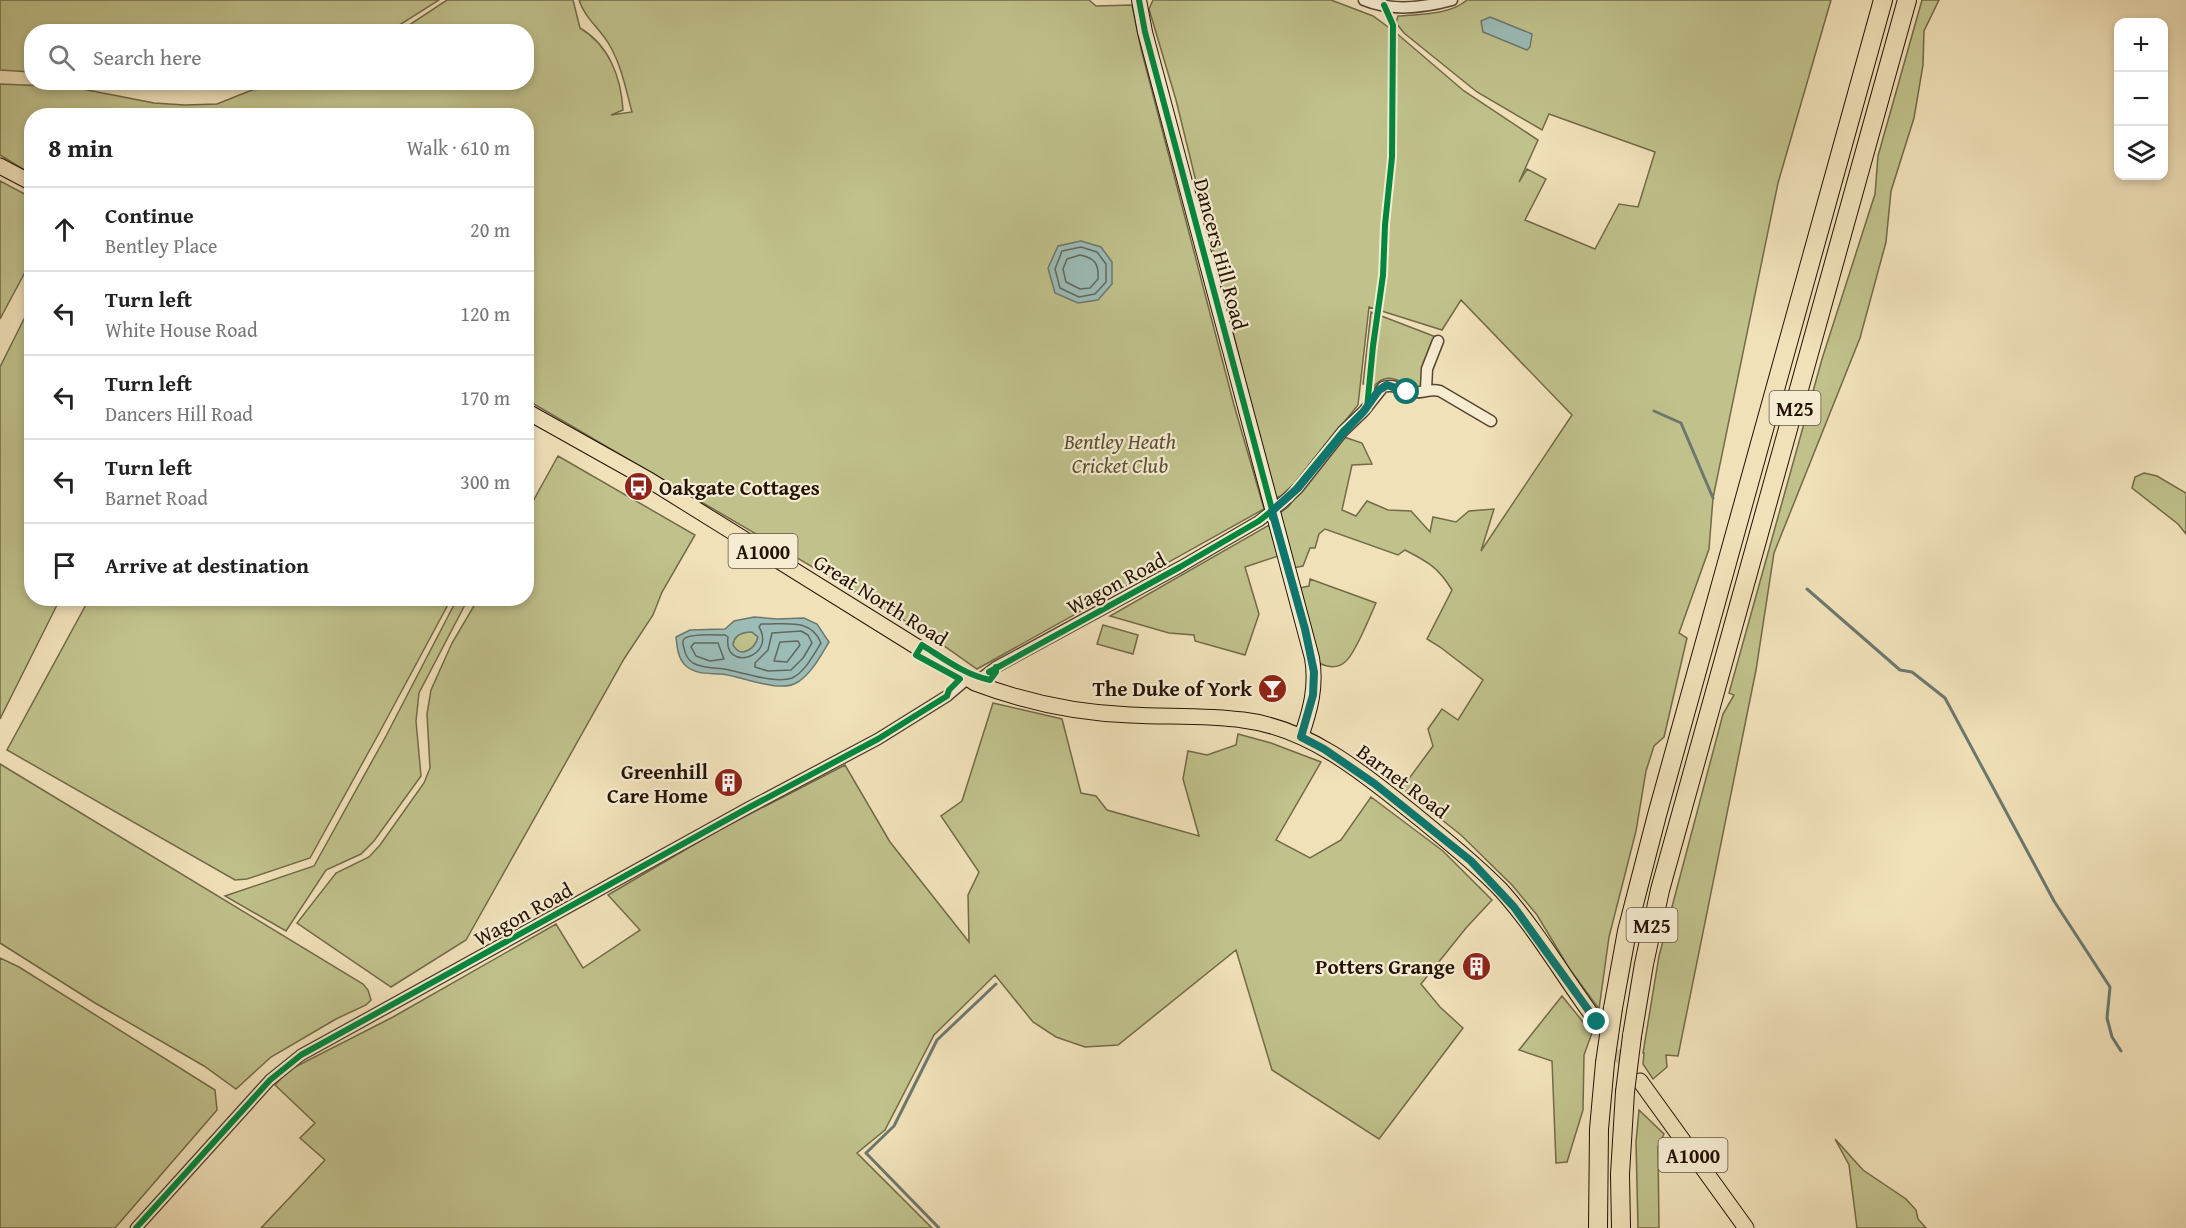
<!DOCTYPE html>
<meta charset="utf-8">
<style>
:root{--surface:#fff;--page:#f2f2f2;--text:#222;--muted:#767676;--line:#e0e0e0}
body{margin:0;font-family:"Gentium Book Plus",serif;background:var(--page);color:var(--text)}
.controls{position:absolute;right:18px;top:18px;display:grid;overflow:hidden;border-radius:12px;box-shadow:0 3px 9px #0003}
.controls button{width:54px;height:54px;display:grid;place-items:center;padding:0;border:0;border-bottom:2px solid var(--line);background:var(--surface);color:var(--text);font:30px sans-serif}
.stop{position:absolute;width:18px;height:18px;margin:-14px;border:4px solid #0f766e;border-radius:50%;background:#fff}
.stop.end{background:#0f766e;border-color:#fff;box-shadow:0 2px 6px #0008}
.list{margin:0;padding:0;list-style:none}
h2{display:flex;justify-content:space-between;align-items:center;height:78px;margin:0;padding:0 24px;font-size:26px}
h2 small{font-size:20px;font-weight:400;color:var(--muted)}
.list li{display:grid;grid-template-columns:39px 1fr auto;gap:18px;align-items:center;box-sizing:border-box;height:84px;padding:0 24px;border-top:2px solid var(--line)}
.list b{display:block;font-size:22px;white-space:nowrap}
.list p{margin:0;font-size:20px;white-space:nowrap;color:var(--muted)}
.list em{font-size:20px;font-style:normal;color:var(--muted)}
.icon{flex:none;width:33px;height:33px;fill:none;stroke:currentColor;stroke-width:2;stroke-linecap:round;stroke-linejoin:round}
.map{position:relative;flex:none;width:2186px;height:1228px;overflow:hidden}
.search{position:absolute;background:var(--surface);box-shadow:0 3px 9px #0003;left:24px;top:24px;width:510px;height:66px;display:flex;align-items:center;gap:15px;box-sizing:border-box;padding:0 21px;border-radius:24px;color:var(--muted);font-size:22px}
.panel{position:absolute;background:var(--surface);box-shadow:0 3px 9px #0003;left:24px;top:108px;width:510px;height:498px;border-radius:24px}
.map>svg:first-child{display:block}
.green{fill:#c0c18b;stroke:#726a48;stroke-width:1.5}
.water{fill:#9cbcb7;stroke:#6c786f;stroke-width:1.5;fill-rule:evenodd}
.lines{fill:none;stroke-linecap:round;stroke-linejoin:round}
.shore{stroke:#60685e;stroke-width:1.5}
.stream{stroke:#6c786f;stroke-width:3}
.primary-tunnel{stroke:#d2c29e;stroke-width:15;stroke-dasharray:15 8;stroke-linecap:butt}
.street-casing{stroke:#574631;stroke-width:13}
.secondary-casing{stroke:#241304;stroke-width:16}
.primary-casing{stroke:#241304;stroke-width:17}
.highway-casing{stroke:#241304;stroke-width:20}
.street{stroke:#f6ecd2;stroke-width:10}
.secondary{stroke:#f6ecd2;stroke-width:14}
.primary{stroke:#f1e1b9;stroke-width:15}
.highway{stroke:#f1e1b9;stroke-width:18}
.highway-bridge-casing{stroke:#241304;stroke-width:20;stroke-linecap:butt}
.highway-bridge{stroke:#f1e1b9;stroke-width:18}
.cycleway-casing{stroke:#f6ecd2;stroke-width:10}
.cycleway{stroke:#00873e;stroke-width:6}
.route{stroke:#0f766e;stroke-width:8}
.labels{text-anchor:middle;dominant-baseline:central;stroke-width:4.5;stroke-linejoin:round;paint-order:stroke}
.shield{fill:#f6ecd2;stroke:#635442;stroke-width:1.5}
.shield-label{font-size:20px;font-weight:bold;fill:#241304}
.street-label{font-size:21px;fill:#241304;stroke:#f6ecd2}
.park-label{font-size:21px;font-style:italic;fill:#5b5033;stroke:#f6ecd2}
.poi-label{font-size:21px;font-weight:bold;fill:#241304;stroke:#f6ecd2;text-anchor:end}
</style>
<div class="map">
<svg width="2186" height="1228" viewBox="0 0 2186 1228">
<rect width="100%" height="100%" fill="#f1e1b9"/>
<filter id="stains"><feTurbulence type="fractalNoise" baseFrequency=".00333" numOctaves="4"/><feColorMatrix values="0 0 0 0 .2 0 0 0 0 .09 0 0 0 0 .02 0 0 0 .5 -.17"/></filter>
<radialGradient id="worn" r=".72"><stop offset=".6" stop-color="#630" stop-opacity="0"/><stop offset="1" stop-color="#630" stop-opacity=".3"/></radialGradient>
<path class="green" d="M0,0h439l-49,31 -358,1 -1,40 -31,-2z
M447,0h126l7,28c29,17 41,49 43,82l-12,5 21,-3c-6,-22 -10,-45 -22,-66 -9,-17 -25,-27 -31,-46h510l7,6 36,-1 9,44 93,356 30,104 -287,160 -50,-35 -400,-234 -1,-284h-494l-1,58 -31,-19v-71l72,3 82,16 31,2 32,-1 35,-14 60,-7 214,-1v-50l-126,-1z
M1153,0h178l42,16 22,16 69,59 74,49 -19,42 8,-13 19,10 -21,41 70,29 24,-45 19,3 17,-55 -106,-38 -7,16 -65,-38 -73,-59 -8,-10 2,-7c22,-2 52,-1 69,-16h364l-53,183 -65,315 -4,51 -30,84 8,5 -23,99 -10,9 -8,25 -10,60 -27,106 -10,72 -30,-41 -32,-53 -25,-30 -51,-50 -59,-47 31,-42 -5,-17 14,-20 16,11 25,-40 -43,-33 -13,-8 25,-49c-14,-23 -24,-28 -47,-40l-7,5 -73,-26 -6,5 -4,14h-5l-7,18 -10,2 -15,-54 10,-7 56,-70 18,6 10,21 -20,1 -10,45 14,6 11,-15 21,9 23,1 19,21 3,-15 23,5 13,-11 25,-2 -13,42 91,-136 -111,-115 -19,30 -73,-23 -11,98 -71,88 -13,6 -98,-399 -27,-91z
M1922,0h17l-15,31 -1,34 -9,53 -23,73 -5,51 -26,96 -86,215 -18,117 -78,386 -12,-1 1,12 -14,12 -10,-15 1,-11h-1l16,-97 64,-242 11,-19 -5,-2 93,-334 53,-165 3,-38z
M0,181l32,17 -1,63 -31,58z
M31,305l1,293 28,1 -60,120v-352z
M1371,312l65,25 -16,50 -4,2 -10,-3 1,-2c-14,-6 -22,-10 -33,2l-11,-2z
M558,456l137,79 -33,57 -9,23 -29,44 -158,281 -75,47 -94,-64 39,-50 33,-16 11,-12 44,-62 6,-15 -3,-54 4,-24 21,-47 26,-44 48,-1 1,-86z
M2144,473l13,3 29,17v41l-8,-10 -46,-36 3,-11z
M1269,525l9,31 -33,11 14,47 -14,41 -50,-14 -1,-6 -25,-2 -59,-17z
M1310,579l66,24c-6,13 -21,52 -31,59 -8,7 -18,5 -26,1l-20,-75 10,-2z
M89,599v-1l362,1 -73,136 -68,123 -63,21 -12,1 -228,-130z
M457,599h11l-49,94 -3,28 5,55 -47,65 -13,13 -35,16 -40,61 -61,-35 89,-30 72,-130z
M1103,625l35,10 -5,19 -36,-10z
M752,632l6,5c-3,12 -17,22 -25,8 1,-10 9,-13 19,-13z
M993,703l69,16 19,74 15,3 11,14 92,26 -16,-57 5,-28 19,4 29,-10 2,-11 33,9 50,19 -45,78 34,18 31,-18 30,-43 72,54 49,49 -26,28 -45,56 19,23 23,21 -84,111 -107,-69 -36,-120 -118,95 -33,2 -29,-10 -23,-15 -38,-47 -61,60 -49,95 -28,23 75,75h-671l64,-68 -25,-22 15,-15 -40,-38 14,-15 104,-53 163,-93 27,44 57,-38 -32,-35 109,-64 128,-66 45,77 79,100 -1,-47 11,-23 -38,-56 21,-15z
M0,764l363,220 5,6 3,10 -5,5 -30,14 -65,38 -35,32 -32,-23 -109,-63 -95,-60z
M0,958l19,9 196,123 2,20 -102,118h-115z
M1562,996l30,37 -8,22 -1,55 -16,52 -11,1 -4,-102 -33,-11z
M1639,1110l25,24 -6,13 1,81h-21l-2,-86z
M1835,1139l28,31 43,29 10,11 2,9 8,9h-69l-8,-63z"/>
<path class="water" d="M1490,17l42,17 -2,13 -3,3 -44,-18 -2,-11z
M1081,241l20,6 11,15v22l-14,16 -20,3 -23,-10 -7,-25 10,-22z
M754,617l23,2 27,-1 13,6 12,18c-8,13 -17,31 -31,40 -18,12 -56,-6 -77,-8 -12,-1 -24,1 -35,-8 -8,-7 -9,-19 -10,-29l14,-7 35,-1 9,-8zM752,632l6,5c-3,12 -17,22 -25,8 1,-10 9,-13 19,-13z"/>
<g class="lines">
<path class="shore" d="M1081,247l16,5 9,12v18l-11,12 -16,3 -19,-9 -5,-19 7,-18z
M1080,255c15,3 19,9 18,24l-8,9 -10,1 -14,-7 -3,-13 4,-10z
M761,624c23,1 50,-7 60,19 -7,11 -16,29 -29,35 -17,6 -50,-6 -68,-9 -11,-2 -20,0 -31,-6 -6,-4 -8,-9 -9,-15 -1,-3 -2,-7 0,-9 5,-6 33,-4 41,-4l3,2c-5,36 49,20 31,-10z
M801,631l7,4 4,8 -9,15 -12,12 -23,1 -13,-4v-4l13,-13 4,-17z
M798,641l2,4 -13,17 -13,-1 6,-19z
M694,643h24l6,16 -14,2 -14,-5 -5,-9z"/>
<path class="stream" d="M1654,411l27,12 32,75
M1807,589l93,81 12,2 33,26 109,203 56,86 -3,31 5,19 9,14
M939,1228l-73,-75 28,-27 43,-86 59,-56"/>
<path class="primary-tunnel" d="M1604,1032l28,39"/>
<defs>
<path id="street" d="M1364,0c28,12 59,8 88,0
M1426,389l1,-20 11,-28
M975,683l21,-16 184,-100 79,-46 22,-17 17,-16 45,-57 21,-20 19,-24c11,-4 18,4 28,5 11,2 18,-4 29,-1l51,30
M136,1228l134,-148 31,-25 447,-247 130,-69 69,-43 20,-17"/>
<path id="secondary" d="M1139,0l6,32 167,626c5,29 -2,53 -11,79"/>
<path id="primary" d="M0,166l32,17
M526,411l123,69 326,203c50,19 101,30 155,32 37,2 76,0 113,5 68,8 125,57 176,98 28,23 57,46 82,72 36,40 64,89 96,132
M1640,1081l106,147"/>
<path id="highway" d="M1613,1008l14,-77 30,-116 226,-815
M1632,1036l12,-72 16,-74 247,-890
M1598,1228l1,-99 6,-66
M1621,1228l-1,-54 5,-82"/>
</defs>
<use href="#street" class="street-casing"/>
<use href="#secondary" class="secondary-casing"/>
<use href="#primary" class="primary-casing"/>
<use href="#highway" class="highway-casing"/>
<use href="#street" class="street"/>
<use href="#secondary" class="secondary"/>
<use href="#primary" class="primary"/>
<use href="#highway" class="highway"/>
<defs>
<path id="highway-bridge" d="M1605,1063l8,-55
M1625,1092l7,-56"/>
</defs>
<use href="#highway-bridge" class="highway-bridge-casing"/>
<use href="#highway-bridge" class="highway-bridge"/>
<defs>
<path id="cycleway" d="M1139,0l6,32 129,485 -2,1
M989,672l191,-105 79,-46 30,-24 54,-66 24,-23 6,-62 10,-71 2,-50 7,-68 1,-132 -9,-20
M136,1228l134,-148 31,-25 447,-247 130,-69 69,-43 2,-6 11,-11 -44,-24 6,-10c21,13 43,30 68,35l6,-8v-5"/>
</defs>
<use href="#cycleway" class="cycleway-casing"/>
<use href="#cycleway" class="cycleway"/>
</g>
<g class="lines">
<path class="route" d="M1407,392l-20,-7 -8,5 -15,21 -20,21 -46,56 -26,23 33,118 9,43 -1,23 -12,42 23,12 51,35 96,77 43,46 83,115"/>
</g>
<defs>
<symbol id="bus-disc" viewBox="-11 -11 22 22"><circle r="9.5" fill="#8f2418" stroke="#f6ecd2"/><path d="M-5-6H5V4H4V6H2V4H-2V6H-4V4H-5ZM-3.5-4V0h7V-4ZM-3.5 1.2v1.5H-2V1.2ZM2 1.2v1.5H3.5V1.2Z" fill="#fff"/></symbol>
<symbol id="bar-disc" viewBox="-11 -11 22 22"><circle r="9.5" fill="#8f2418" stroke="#f6ecd2"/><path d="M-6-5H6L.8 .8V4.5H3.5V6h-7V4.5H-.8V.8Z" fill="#fff"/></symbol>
<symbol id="building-disc" viewBox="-11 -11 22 22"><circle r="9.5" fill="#8f2418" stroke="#f6ecd2"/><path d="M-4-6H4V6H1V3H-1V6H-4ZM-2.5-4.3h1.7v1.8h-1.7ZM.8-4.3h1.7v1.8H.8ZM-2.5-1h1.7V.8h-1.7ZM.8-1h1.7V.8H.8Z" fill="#fff"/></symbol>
</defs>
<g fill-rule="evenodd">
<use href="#bus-disc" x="622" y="470" width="33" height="33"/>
<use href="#bar-disc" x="1256" y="672" width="33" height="33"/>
<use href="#building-disc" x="712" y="766" width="33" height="33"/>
<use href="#building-disc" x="1460" y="950" width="33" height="33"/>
</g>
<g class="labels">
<g class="shield">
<rect x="1769.5" y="391" width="51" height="34" rx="4.5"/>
<rect x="728.5" y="534" width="69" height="34" rx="4.5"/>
<rect x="1626.5" y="908" width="51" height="34" rx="4.5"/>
<rect x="1658.5" y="1138" width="69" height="34" rx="4.5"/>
</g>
<g class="shield-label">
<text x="1795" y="408">M25</text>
<text x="763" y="551">A1000</text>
<text x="1652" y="925">M25</text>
<text x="1693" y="1155">A1000</text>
</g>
<g class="street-label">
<text transform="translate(1221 254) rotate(75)">Dancers Hill Road</text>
<text transform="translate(1116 583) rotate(-28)">Wagon Road</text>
<text transform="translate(881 600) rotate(32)">Great North Road</text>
<text transform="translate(1403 781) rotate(37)">Barnet Road</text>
<text transform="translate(523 914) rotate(-29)">Wagon Road</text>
</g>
<g class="park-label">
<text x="1120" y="441">Bentley Heath<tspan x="1120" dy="24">Cricket Club</tspan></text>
</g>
<g class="poi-label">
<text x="659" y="487" text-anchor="start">Oakgate Cottages</text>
<text x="1252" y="688">The Duke of York</text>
<text x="708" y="771">Greenhill<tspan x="708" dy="24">Care Home</tspan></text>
<text x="1455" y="966">Potters Grange</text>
</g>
</g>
<rect width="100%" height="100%" filter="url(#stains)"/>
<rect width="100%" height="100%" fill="url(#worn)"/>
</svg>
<div class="controls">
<button>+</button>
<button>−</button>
<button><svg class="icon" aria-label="layers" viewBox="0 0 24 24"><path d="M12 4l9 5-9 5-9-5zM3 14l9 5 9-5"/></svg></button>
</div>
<div class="stop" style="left:1407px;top:392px"></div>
<div class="stop end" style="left:1597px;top:1022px"></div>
<div class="search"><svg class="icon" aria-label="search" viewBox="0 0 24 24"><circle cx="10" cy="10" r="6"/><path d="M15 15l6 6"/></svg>Search here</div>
<section class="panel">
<h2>8 min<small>Walk · 610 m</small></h2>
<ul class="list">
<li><svg class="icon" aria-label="ahead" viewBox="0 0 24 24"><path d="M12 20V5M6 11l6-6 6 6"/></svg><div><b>Continue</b><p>Bentley Place</p></div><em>20 m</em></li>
<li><svg class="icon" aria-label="left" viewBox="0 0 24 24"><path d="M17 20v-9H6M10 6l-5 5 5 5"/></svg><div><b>Turn left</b><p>White House Road</p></div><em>120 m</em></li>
<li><svg class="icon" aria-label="left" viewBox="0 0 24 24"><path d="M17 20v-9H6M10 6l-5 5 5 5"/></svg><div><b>Turn left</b><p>Dancers Hill Road</p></div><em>170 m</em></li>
<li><svg class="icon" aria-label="left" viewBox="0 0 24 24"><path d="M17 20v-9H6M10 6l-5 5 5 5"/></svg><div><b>Turn left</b><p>Barnet Road</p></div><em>300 m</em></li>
<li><svg class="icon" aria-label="arrive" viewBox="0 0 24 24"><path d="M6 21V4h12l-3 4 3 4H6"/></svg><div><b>Arrive at destination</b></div></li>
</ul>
</section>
</div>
